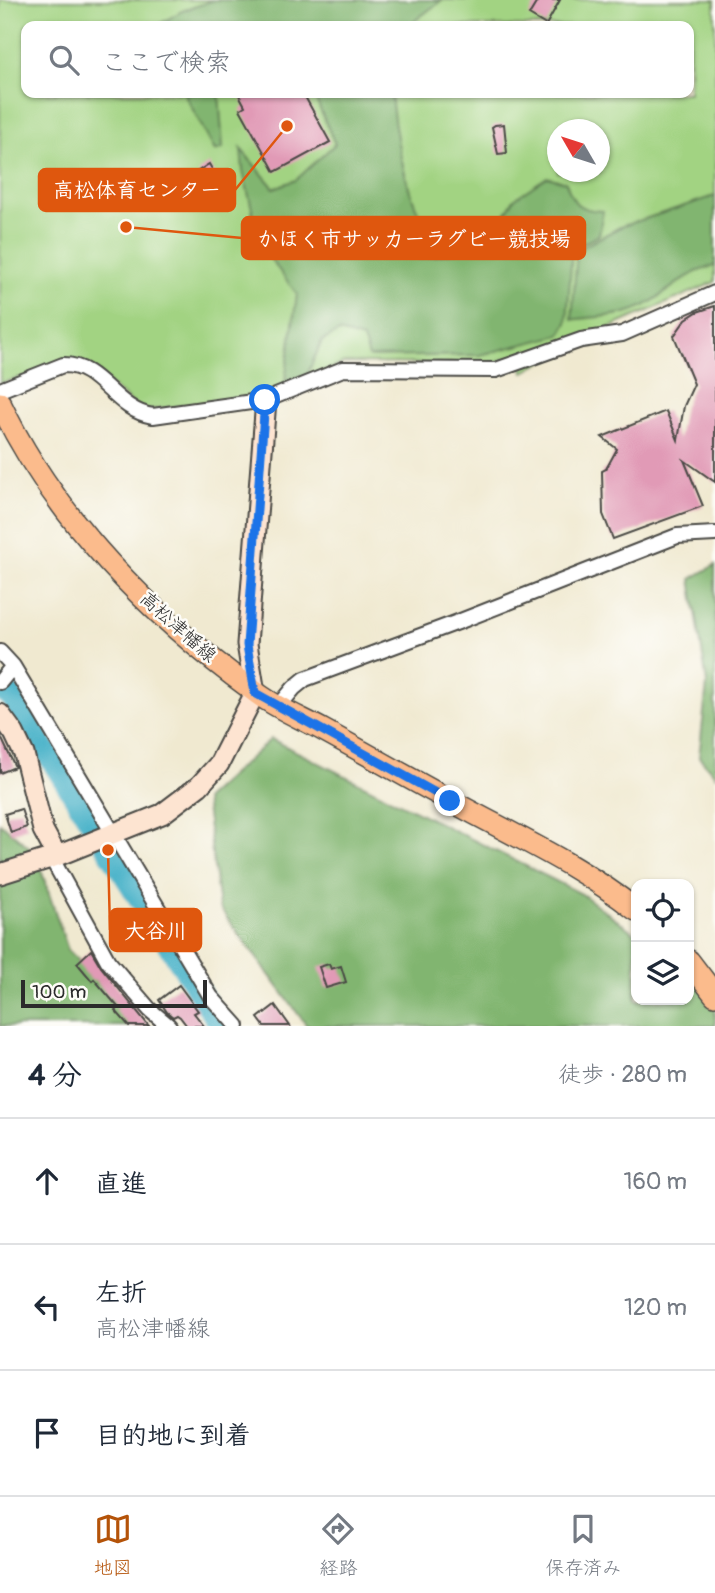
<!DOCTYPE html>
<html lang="ja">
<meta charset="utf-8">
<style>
:root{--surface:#fff;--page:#f2f2f3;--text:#1f2937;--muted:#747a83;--line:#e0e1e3;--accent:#b45309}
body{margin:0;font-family:Pangolin,"Klee One",sans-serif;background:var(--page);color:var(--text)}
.controls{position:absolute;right:21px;bottom:21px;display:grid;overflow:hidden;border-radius:14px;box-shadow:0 2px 5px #0004}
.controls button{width:63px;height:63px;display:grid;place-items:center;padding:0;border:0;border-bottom:2px solid var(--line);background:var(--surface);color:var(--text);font:35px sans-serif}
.compass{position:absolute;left:547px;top:119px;width:63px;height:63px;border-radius:50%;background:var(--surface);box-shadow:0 2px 5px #0004;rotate:309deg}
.scale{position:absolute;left:21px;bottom:18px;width:186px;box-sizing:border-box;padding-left:7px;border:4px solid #2b2b2b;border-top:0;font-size:19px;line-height:24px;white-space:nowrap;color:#2b2b2b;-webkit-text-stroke:5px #fdfcf7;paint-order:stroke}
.stop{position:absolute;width:21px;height:21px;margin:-16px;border:5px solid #1a73e8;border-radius:50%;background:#fff}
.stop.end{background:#1a73e8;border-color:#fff;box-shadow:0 2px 7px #0008}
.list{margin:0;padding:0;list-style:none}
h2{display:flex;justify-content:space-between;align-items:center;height:91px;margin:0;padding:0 28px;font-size:30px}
h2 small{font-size:23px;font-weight:400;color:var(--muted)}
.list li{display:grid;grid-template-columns:46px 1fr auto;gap:21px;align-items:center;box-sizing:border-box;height:126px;padding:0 28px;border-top:2px solid var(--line)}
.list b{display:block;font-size:26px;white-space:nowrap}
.list p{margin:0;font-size:23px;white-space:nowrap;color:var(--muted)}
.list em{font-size:23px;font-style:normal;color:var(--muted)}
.icon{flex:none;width:38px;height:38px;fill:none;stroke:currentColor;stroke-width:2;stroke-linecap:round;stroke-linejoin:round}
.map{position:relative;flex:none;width:715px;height:1026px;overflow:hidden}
.search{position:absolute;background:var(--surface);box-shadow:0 2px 5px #0004;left:21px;right:21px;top:21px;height:77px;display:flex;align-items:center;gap:18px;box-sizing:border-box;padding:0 24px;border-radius:14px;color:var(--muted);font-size:26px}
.sheet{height:469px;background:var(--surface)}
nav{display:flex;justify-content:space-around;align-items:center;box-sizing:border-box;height:98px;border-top:2px solid var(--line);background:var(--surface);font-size:19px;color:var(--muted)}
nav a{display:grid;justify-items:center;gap:4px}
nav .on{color:var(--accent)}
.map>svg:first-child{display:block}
.green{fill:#a2d382;stroke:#667f56;stroke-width:2;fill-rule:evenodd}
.forest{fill:#81b570;stroke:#56704e;stroke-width:2}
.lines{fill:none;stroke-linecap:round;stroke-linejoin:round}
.river{stroke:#4ab2c9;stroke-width:23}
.building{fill:#e19ab6}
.street-casing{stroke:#494844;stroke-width:18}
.secondary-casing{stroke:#494844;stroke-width:23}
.primary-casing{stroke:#494844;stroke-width:24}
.street{stroke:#fff;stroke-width:14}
.secondary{stroke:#fde4d1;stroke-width:19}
.primary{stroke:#fbbb8c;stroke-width:21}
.route{stroke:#1a73e8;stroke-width:9}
.labels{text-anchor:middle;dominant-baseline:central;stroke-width:5;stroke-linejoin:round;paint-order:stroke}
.street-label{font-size:19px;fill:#2b2b2b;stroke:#fdfcf7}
.leader{fill:none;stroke:#df570e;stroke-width:2.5}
.callout-dot{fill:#df570e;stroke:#fdfcf7;stroke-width:2.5}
.callout{fill:#df570e;stroke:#df570e;stroke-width:2.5}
.callout-label{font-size:21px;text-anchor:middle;font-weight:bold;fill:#fff}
</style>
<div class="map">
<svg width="715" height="1026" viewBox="0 0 715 1026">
<rect width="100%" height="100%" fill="#fdfcf7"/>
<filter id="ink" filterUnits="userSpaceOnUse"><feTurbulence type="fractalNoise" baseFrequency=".0143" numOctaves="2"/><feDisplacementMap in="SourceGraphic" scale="14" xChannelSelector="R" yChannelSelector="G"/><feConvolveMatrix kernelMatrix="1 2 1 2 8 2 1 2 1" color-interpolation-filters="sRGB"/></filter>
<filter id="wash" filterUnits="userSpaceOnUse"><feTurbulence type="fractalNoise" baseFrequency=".00686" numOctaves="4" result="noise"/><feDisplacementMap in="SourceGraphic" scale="28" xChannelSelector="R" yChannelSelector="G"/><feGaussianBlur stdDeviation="1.57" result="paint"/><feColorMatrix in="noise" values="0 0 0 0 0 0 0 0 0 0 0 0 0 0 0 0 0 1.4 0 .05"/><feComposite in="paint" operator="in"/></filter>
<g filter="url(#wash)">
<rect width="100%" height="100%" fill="#f0e9d0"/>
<path class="green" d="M0,0h715v282l-134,58 -57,32 -6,-17 -30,9 -144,-1 -69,30 -133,18 -60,-49 -82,21zM26,26h663v67h-663zM558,130h42v42h-42z"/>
<path class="forest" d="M214,0h228l-34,26h-247l-1,-2 22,-13z
M184,93h35l4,55 -8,3z
M313,93h78c3,37 14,96 32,129l-14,21 11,16 54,-11 24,-21 16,-28 33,-22 19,5c7,23 13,28 37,29l-4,24 -27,14 -5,74 -7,12 -80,20 -111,2 -6,-18 -24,-7 -17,9 -15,34 -22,7 12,-88 -25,-33 -13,-23 -16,-67 -2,-22 33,39 22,-8 39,-36z
M715,196v70c-32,5 -54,36 -83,45 -18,6 -41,6 -60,9l5,-70 43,-23z
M715,565v210l-16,-18 8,-73 -16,-105z
M271,739l311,155 54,40v66h53v-27l26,19v34h-408l-88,-119 -14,-108z
M0,823l35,29 33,98 76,76h-144z"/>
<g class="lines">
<path class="river" d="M0,688l11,8 210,330"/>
</g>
<g id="blocks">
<path class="building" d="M538,0h22l-14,25 -17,-10z
M238,93h65l27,49 -55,30 -35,-63 5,-3z
M504,124l3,29 -9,1 -6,-27 3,-2z
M209,164l21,36 -12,7 -20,-36z
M715,306v176l-31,-22 19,46 -90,33 -10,-25 -1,-43 4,-2 11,-20 -15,-12 64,-26 12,29 6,-34 10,-22 -20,-48 12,-17 11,-7z
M0,735l15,32 -15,6z
M21,809l6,18 -16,6 -6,-19z
M91,950l10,17 48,59h-20l-14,-16 3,-3 -24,-28 -2,2 -15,-18z
M329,964l2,5 10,-3 5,16 -20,6 -7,-21z
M179,985l19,26 -4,2 10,13h-17l-7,-9 -3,-2 -4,2 -6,-5 -8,-12z
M275,1005l15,21h-26l-6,-8z"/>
</g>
</g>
<g filter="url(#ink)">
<use href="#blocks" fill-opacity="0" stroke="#494844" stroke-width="2"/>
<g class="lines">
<defs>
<path id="street" d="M0,390l63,-25c37,-1 51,45 90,51l113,-16 77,-31 153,1 85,-30 41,-6 93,-41
M0,652l13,14 -13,16
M13,666l198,331 26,29
M279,706l15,-18 11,-9 153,-57 219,-86 38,-2
M51,857l57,104 42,49 19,16"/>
<path id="secondary" d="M0,714l14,19 10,21 19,76 14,26
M0,874l57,-18 105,-42 37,-28 20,-22 36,-71 -8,-49 19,-244"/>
<path id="primary" d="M0,403c54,115 152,214 254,288 20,16 47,27 69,39 44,24 87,49 130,72 62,34 128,64 183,108
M689,961l26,34"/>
</defs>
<use href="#street" class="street-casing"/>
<use href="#secondary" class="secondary-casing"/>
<use href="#primary" class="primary-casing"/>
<use href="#street" class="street"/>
<use href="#secondary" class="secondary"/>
<use href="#primary" class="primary"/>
</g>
</g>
<g class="lines" filter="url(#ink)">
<path class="route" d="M265,400l-18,245 8,48 195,108"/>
</g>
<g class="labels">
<g class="street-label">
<text transform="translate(178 627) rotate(42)">高松津幡線</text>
</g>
</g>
<path class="leader" d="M287 126L235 190M126 227L242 238M108 850L110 930"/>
<g class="callout-dot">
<circle cx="287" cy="126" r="7"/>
<circle cx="126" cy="227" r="7"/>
<circle cx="108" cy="850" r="7"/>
</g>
<g class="callout">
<rect x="39" y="169" width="196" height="42" rx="7"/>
<rect x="242" y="217" width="343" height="42" rx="7"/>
<rect x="110" y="909" width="91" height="42" rx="7"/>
</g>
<g class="callout-label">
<text x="137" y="197">高松体育センター</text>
<text x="414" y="246">かほく市サッカーラグビー競技場</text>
<text x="156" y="938">大谷川</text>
</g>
</svg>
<div class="controls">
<button><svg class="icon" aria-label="locate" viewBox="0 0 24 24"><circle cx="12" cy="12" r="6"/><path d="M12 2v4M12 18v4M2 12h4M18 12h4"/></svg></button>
<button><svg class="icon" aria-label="layers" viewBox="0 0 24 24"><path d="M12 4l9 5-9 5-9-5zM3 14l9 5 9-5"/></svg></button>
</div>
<svg class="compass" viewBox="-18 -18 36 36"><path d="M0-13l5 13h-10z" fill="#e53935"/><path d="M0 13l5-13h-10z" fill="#747a83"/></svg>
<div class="scale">100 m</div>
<div class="stop" style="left:265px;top:400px"></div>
<div class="stop end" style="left:450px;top:801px"></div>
<div class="search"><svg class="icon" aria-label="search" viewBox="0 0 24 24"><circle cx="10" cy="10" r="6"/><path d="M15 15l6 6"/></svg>ここで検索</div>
</div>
<section class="sheet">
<h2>4 分<small>徒歩 · 280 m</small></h2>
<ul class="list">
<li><svg class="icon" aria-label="ahead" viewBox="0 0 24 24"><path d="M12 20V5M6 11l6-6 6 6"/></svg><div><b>直進</b></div><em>160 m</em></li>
<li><svg class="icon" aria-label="left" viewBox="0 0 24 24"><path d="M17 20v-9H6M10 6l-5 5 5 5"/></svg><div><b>左折</b><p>高松津幡線</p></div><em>120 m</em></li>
<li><svg class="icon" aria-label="arrive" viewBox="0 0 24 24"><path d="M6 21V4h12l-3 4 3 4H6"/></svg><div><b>目的地に到着</b></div></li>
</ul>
</section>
<nav>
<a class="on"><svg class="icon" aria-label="map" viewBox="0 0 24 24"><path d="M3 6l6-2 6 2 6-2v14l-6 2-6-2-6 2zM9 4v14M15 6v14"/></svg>地図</a>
<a><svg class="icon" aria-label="directions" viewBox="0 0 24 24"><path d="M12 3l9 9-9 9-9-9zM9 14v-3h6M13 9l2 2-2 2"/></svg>経路</a>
<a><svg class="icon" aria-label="saved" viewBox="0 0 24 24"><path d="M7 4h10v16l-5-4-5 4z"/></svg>保存済み</a>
</nav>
